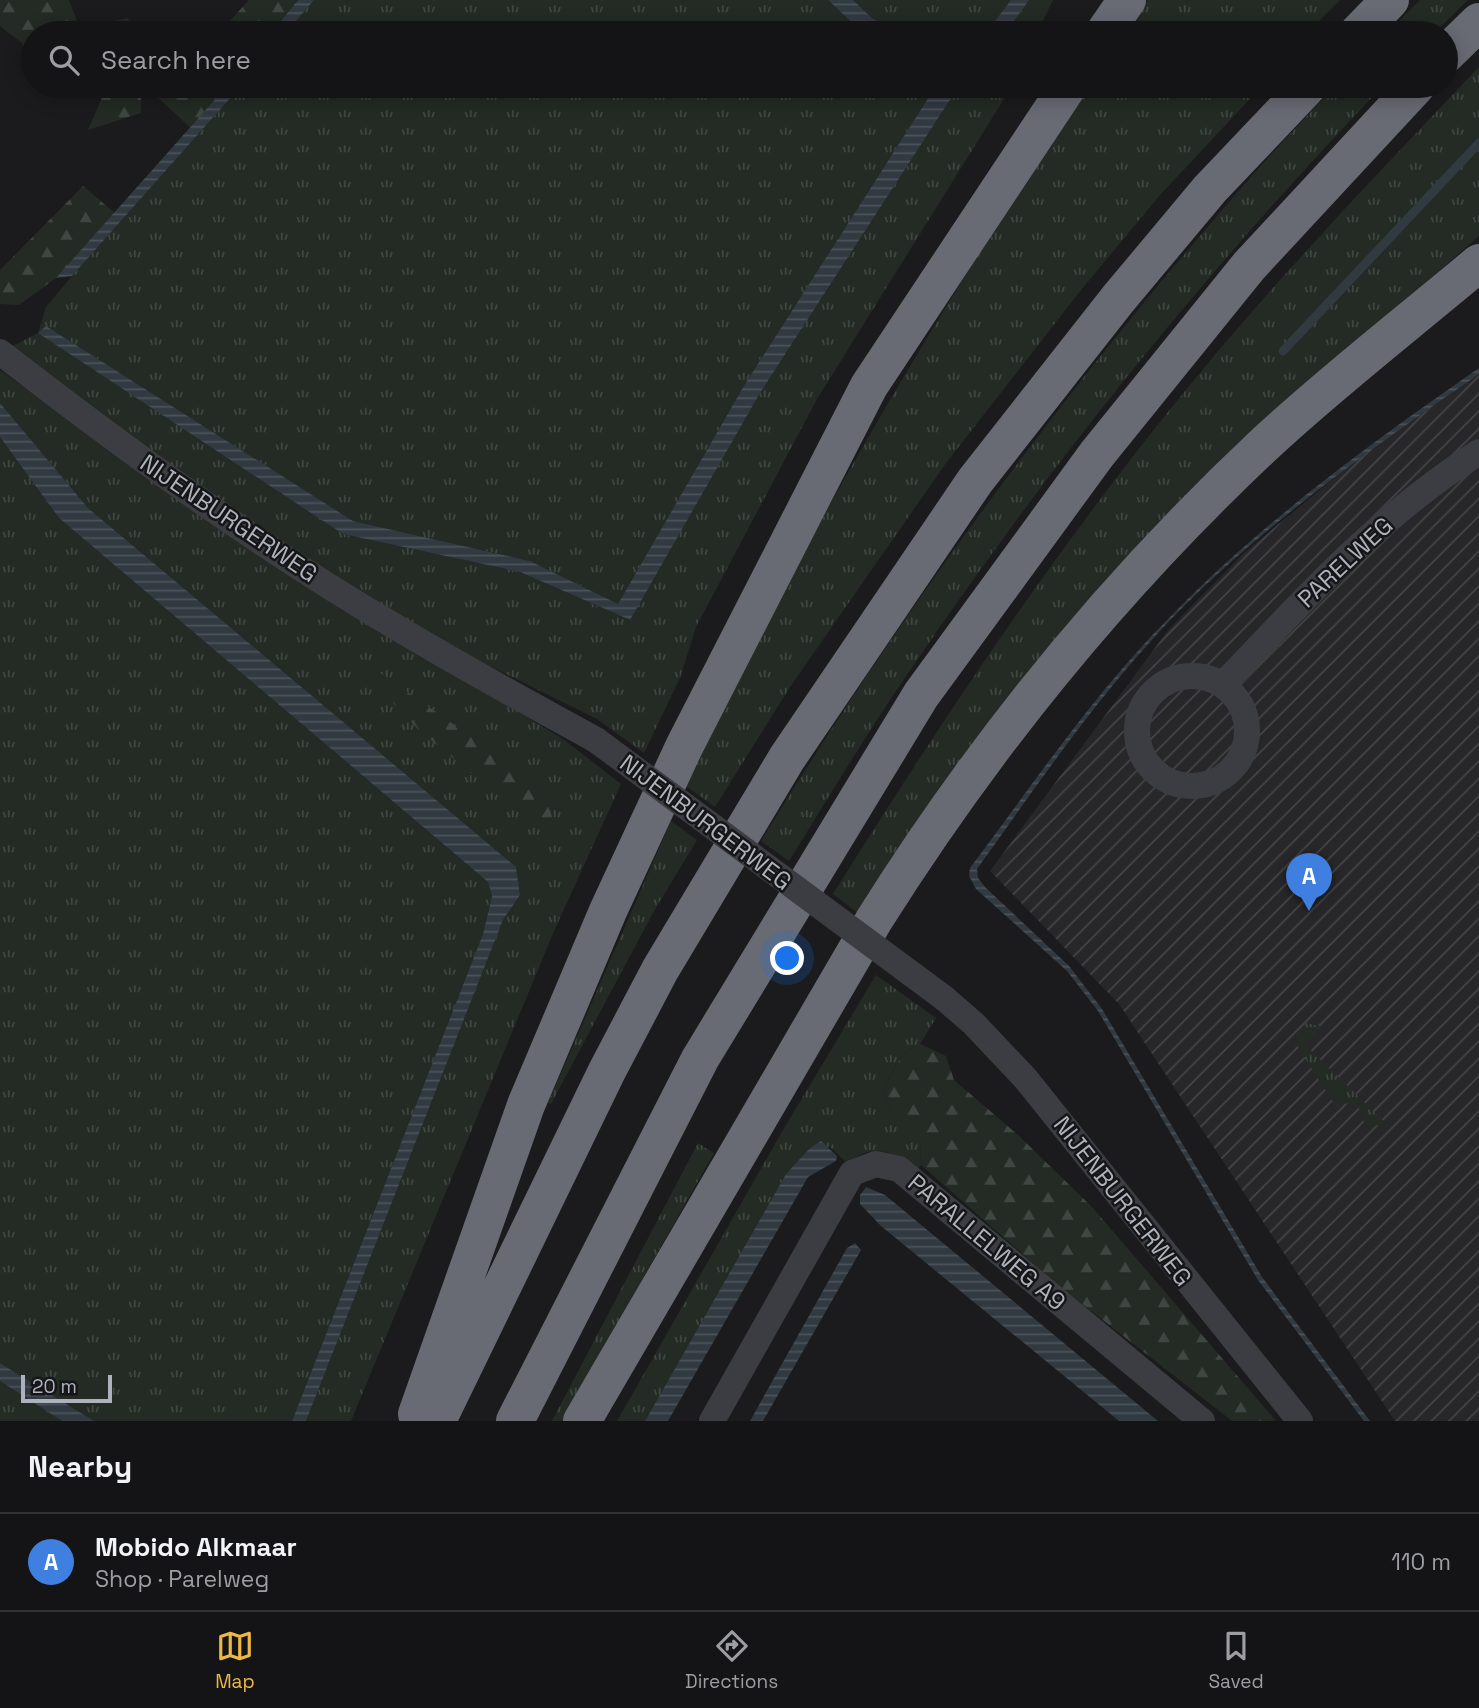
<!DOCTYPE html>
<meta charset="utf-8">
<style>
:root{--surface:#141416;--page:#212123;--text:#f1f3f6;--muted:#9d9ea1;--line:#333335;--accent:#edb942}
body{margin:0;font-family:"Space Grotesk",sans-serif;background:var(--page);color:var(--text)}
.scale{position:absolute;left:21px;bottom:18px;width:91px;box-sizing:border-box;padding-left:7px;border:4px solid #aeb2bc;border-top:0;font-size:19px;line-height:24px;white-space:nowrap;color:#aeb2bc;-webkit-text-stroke:5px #161618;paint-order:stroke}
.you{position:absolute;left:788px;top:959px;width:24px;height:24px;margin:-18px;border:5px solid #fff;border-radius:50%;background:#1a73e8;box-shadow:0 0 0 10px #1a73e833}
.badge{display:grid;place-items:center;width:46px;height:46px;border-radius:50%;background:var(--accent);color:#fff;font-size:23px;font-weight:700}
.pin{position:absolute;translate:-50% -58px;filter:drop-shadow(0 2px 4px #0008)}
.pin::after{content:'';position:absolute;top:37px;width:24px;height:21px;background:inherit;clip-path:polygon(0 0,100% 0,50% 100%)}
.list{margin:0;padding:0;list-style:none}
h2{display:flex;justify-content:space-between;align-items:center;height:91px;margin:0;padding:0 28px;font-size:30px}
h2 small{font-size:23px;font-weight:400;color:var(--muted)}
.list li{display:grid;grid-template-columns:46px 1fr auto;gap:21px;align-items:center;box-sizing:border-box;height:98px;padding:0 28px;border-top:2px solid var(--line)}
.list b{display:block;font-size:26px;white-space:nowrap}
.list p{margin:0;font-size:23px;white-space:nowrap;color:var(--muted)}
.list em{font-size:23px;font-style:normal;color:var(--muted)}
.icon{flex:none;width:38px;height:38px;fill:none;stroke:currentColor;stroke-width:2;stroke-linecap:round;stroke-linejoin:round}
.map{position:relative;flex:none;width:1479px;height:1421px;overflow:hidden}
.search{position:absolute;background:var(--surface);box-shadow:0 4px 18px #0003;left:21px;right:21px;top:21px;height:77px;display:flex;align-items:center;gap:18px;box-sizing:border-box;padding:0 24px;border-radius:38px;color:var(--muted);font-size:26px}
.sheet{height:189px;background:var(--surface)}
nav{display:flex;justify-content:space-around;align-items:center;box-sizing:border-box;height:98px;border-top:2px solid var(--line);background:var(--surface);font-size:19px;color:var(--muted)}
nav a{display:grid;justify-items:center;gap:4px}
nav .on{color:var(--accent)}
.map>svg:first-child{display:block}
.industrial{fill:url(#industrial-furrows)}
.grass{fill:url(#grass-tufts)}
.forest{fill:url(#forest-firs)}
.water{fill:url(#water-rules)}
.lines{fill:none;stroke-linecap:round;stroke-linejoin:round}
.stream{stroke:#313941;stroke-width:9}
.minor{stroke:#3c3d42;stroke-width:26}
.motorway{stroke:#686b73;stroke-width:38}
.minor-bridge{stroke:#3c3d42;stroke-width:26}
.labels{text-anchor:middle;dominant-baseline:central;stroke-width:5;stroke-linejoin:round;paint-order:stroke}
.street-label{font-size:24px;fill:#aeb2bc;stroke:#161618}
</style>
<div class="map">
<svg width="1479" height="1421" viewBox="0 0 1479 1421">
<defs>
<pattern id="industrial-furrows" width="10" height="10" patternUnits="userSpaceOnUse" patternTransform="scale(1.75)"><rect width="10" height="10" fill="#27272a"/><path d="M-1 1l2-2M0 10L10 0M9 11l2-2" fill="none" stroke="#444447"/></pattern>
<pattern id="grass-tufts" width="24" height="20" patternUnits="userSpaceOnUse" patternTransform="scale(1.75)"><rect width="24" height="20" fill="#232b24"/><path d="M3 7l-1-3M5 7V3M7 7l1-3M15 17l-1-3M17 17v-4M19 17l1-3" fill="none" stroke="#404742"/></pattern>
<pattern id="forest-firs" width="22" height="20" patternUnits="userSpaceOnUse" patternTransform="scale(1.75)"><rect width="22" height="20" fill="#232b24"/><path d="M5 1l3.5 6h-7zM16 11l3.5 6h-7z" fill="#404742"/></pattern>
<pattern id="water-rules" width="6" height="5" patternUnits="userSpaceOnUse" patternTransform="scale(1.75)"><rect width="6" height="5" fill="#313941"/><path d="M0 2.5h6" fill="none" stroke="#4c535a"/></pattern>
</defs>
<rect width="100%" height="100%" fill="#1b1b1d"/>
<path class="industrial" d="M1479,374v1047h-84l-276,-417 -129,-133 179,-242 75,-76 113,-94z"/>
<path class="grass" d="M314,0h514l35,33h-577z
M853,0h200l-16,33h-140l-25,-15z
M1148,0h192l-33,33h-182z
M1420,0h48l-34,33h-47z
M1479,67v169l-79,69 -260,240 -74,80 -77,97 -131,191 -25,-19c104,-166 212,-329 335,-482 97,-121 204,-233 311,-345z
M241,86h695l-191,298 -127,220 -88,-43 -177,-40 -307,-195 297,208 177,38 109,48 131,-227 199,-307h53l-195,313 -121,228 -16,51 -36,75 -47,-34 -150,-74 -166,-104 -160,-108 -110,-86 27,-14 8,-26 26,-31z
M1090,86h172l-102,109 -79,95 -135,173 -156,224 -75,120 -29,-21c115,-245 251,-477 404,-700z
M1336,86h47c-173,180 -332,376 -472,583 -43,62 -82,128 -122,192l-28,-20c120,-196 253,-382 399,-558 57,-67 114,-135 176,-197z
M0,370l237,171 326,198 58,45 -67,147 -203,490h-45l197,-501 17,-25 -4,-27 -428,-360 -88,-105z
M0,437l59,81 429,364 4,14 -9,38 -191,487h-198l-94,-58z
M671,821l26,19 -43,71 -103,193 -3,-1z
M876,975l60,43 -16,26c-20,6 -28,28 -36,46l5,19 31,28 1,28 -6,7c-23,-22 -40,-30 -68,-9l-17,-16 -20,1 -24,26 -141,247h-28l166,-291z
M1306,1023l14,3 -16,18 86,83 -26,-3c-2,-18 -11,-26 -28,-17l-38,-60 -1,-13z
M698,1143l16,10 -152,268h-10z
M0,1381l62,40h-62z"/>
<path class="forest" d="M0,0h69l11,29 48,-11 5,15h-100v43l-11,-33 -22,-17z
M249,0h49l-27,33h-52z
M107,86h34v27l-53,17z
M183,86h44l-36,42 -35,-32 26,-4z
M83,186l32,27 -59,65 -37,27 -19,-1v-34z
M332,639l222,156 -8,40 -127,-105z
M920,1044l26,12 8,24 64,55 74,72 184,214h-44l-174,-136 -137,-120 -1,-28 -31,-28 -5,-19c9,-18 16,-40 36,-46z"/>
<path class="water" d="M298,0h16l-28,33h-15z
M828,0h25l19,18 25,15h-34z
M1011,0h18l-24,33h-19z
M227,86h14l-169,190 -16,2z
M936,86h23l-199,307 -130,227 -110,-48 -177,-38 -305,-201 8,-7 307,195 177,40 88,43 127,-220z
M1479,368v6c-104,72 -209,146 -299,236 -77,78 -140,171 -203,259l1,9 7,9 84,79 33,43 160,268 108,144h-6l-106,-141 -160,-269 -31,-40 -91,-82 -7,-13 1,-8c63,-84 123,-173 197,-248 94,-97 201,-175 312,-252z
M0,403l88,105 428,359 4,28 -17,25 -197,501h-14l191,-487 9,-38 -4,-14 -429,-364 -59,-81z
M821,1141l16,15 -1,5 -28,16 -140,244h-23l141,-247 24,-26z
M866,1187l19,8 273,226h-39l-238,-195 -21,-22v-9z
M855,1243l6,7 -98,171h-13l97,-173z
M0,1363l94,58h-32l-62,-40z"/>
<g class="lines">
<path class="stream" d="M1283,351l196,-208"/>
<path class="minor" d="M0,352c130,101 264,198 406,281 62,37 126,72 190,107
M1137 731a55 55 0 1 1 110 0a55 55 0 1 1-110 0Z
M1223,685c79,-84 157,-170 256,-233
M944,998l30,26 51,54 275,343
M712,1421l140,-248 24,-9 23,5 303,252"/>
<path class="motorway" d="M1104,33l23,-33
M1358,33l32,-33
M1446,54l33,-32
M417,1414l109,-309 82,-194 76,-164 185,-361 199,-300
M437,1421l170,-350 53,-101 127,-212 188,-277 143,-182 92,-110 98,-103
M515,1421l185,-362 221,-364 176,-241 152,-188 167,-180
M582,1421l292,-501c110,-175 243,-338 394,-479 67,-62 141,-119 211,-178"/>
<path class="minor-bridge" d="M596,740l348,258"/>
</g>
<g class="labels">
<g class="street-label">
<text transform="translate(229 518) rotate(34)">NIJENBURGERWEG</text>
<text transform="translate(1345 562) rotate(-43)">PARELWEG</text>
<text transform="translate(706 822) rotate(37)">NIJENBURGERWEG</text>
<text transform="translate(1123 1201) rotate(52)">NIJENBURGERWEG</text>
<text transform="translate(987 1242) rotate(40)">PARALLELWEG A9</text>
</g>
</g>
</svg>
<div class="scale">20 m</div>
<div class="you"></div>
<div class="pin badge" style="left:1309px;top:911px;background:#3f7fe0">A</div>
<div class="search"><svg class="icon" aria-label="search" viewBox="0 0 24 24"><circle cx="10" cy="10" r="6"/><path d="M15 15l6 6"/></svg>Search here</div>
</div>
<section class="sheet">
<h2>Nearby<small></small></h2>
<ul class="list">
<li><span class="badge" style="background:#3f7fe0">A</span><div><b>Mobido Alkmaar</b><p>Shop · Parelweg</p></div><em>110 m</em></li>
</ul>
</section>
<nav>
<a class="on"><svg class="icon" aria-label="map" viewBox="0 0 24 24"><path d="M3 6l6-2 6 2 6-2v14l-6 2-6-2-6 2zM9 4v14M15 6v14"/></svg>Map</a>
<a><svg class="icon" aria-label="directions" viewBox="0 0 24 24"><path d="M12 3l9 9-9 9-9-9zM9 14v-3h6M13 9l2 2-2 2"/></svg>Directions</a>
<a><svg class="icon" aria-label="saved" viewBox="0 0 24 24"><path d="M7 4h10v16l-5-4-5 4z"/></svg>Saved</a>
</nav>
